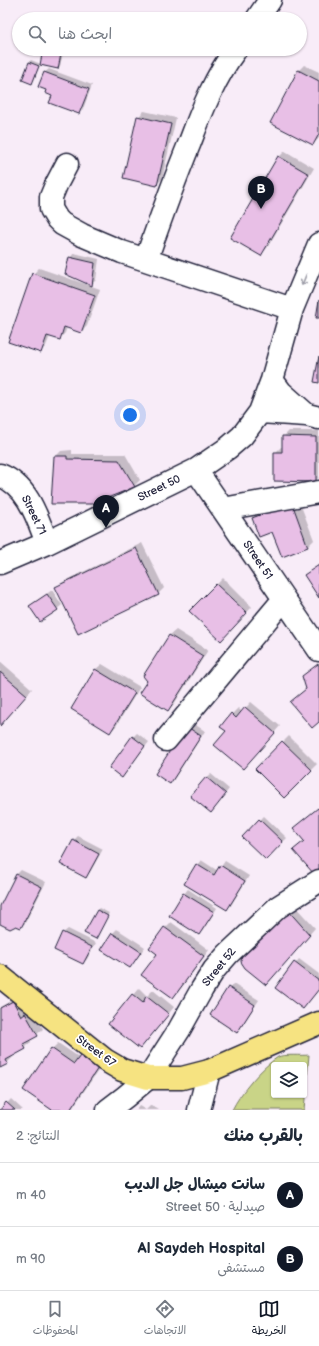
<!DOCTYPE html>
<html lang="ar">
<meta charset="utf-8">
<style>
:root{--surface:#fff;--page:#f2f2f3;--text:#1f2937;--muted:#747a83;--line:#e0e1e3;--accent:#111827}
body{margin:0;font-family:"Balsamiq Sans","Playpen Sans Arabic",sans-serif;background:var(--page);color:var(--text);direction:rtl}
.controls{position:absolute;right:12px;bottom:12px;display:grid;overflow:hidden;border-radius:4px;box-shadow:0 1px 3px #0004}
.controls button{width:36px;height:36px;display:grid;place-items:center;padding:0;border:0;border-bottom:1px solid var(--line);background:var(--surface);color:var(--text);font:20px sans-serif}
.you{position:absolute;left:130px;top:415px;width:14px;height:14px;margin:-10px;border:3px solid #fff;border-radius:50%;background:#1a73e8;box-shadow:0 0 0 6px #1a73e833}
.badge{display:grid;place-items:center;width:26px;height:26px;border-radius:50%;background:var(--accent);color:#fff;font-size:13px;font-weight:700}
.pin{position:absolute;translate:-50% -33px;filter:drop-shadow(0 1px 2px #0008)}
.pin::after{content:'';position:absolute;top:21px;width:14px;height:12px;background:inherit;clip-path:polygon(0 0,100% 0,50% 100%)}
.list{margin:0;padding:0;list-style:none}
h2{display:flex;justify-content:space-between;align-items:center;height:52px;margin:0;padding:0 16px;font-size:17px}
h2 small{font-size:13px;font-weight:400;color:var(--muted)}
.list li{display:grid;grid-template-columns:26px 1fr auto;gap:12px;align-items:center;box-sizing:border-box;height:64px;padding:0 16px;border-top:1px solid var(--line)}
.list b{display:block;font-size:15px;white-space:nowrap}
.list p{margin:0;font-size:13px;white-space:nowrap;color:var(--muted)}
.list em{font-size:13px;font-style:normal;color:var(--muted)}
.icon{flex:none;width:22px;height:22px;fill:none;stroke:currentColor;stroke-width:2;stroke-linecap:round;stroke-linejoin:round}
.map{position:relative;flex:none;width:319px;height:1110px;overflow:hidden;direction:ltr}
.search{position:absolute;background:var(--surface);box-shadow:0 1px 3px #0004;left:12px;right:12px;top:12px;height:44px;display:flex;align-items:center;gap:10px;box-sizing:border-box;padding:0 14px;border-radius:22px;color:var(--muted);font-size:15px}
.sheet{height:180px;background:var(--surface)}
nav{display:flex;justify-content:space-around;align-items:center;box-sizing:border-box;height:56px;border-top:1px solid var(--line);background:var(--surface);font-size:11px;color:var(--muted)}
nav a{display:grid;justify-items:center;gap:2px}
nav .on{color:var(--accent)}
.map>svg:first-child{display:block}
.grass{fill:#c9d487;stroke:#767b61;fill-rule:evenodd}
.shadow{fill:#0003}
.building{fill:#e8bfe6;stroke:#22223b}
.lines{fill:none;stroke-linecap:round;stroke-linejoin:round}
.minor-casing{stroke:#22223b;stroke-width:25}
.major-casing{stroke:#22223b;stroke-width:25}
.minor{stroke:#fff;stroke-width:22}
.major{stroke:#f6e381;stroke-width:22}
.oneway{stroke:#9c9ca7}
.labels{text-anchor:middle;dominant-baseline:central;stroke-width:3.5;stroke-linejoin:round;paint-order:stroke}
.street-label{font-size:11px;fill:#22223b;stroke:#fff}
</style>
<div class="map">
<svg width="319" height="1110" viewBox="0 0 319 1110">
<rect width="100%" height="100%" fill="#f8ecf8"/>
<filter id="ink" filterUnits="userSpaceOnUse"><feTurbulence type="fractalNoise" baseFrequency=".025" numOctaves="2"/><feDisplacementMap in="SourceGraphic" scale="8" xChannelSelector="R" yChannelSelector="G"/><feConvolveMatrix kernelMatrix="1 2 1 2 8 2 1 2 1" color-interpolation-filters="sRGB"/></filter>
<g filter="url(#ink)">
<path class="grass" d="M309,1055l-5,55h-72c8,-17 30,-43 46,-53 6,-3 24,-1 31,-2zM274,1065h30v30h-30z"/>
<path class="shadow" d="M44,49h20l-4,17 -2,2 -18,-4 -6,16 -2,2 -3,-20 2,-2 10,4z
M304,65l15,7v66l-6,6 -15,-73z
M49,69l43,16 -9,24 -4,4 -25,-17 -6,-6 -4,-17z
M144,111l32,7 -14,61 -6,6 -18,-68z
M285,151l29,17 -47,80 -6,6 18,-97z
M74,253l25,6 -3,21 -4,4 -22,-26z
M39,268l61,21 -13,37 -6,6 -14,-5 -2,6 -6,6 -9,-3 -4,10 -6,6 -7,-78z
M289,431h30v46l-4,4 -40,-28 6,-6h2v-10z
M72,450v4h53l15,26 -6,6 -79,-29 6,-6z
M298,498l16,42 -6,6 -26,10 -9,-26 -20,-12 6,-6z
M142,543l22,45 -6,6 -101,-6 6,-6z
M223,578l29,29 -31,33 -30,-29z
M52,590l10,15 -5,4 -27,-3z
M176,630l32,20 -34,54 -6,6 -24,-34 26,-41z
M0,661l32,28 -32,37z
M102,664l38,23 -24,39 -6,6 -38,-24 24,-39z
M251,702l29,24 -31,36 -22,-31 5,-17 6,-6 4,4z
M191,722l14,9 -31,48 -4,4z
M137,733l12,9 -27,34 11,-39z
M289,736l28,28 -33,32 -28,-27z
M211,774l18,15 -14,18 -9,-29z
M264,816l23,22 -21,21 -22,-22z
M78,836l25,13 -13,23 -4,5 -12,-37z
M201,860l17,11 7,-10 24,15 -18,29 -4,4 -42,-26 12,-18z
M21,870l25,12 -21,41 -4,4 -5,-2 -16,-2v-15l17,-34z
M188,889l29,19 -14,22 -4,4 -15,-40z
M292,903l23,25 -49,56z
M99,908l10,5 -13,24 1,-27z
M171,922l38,28 -30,41 -6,6 -15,-43 7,-26z
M68,929l28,14 -9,16 -4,4 -20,-30z
M117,929l28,18 -15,20 -28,-17 11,-17z
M299,959l20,15v15l-16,19 -27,-20z
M233,984l26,16 -18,27 -4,4 -8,-43z
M139,988l8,8 6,-6 21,17 -28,35 -37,-19z
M19,996l12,12 12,21 -13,11 1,2 -6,6 -13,7 1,2 -6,6 -7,4v-60z
M58,1043l22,15 6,-8 18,12 -33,48h-17l-2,-61z
M11,1099l12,11h-22z
M151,1105l8,5h-13z
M139,1106l7,4h-10z"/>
<path class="building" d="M43,49h19l-4,20 -18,-4z
M29,62l10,4 -7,18 -10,-4z
M298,70l21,11v53l-6,11 -43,-22z
M44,72l45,17 -10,25 -30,-11 3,-7 -7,-3 1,-3 -8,-3z
M137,116l34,8 -14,62 -34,-8z
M278,156l31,18 -48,82 -31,-18z
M69,257l26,6 -3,23 -27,-12z
M32,273l63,22 -14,38 -17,-6 -4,13 -13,-4 -6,17 -33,-11z
M319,300v18h-3z
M319,356v27l-5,-1z
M282,436l34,1v45l-42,-1v-29h8z
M54,456h13v3l52,1 16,27 -43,17h-41z
M292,503l16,44 -26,10 -10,-25 -13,5 -7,-19z
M136,548l23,47 -81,39 -23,-47z
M319,565v33l-15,-23z
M216,584l31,29 -26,28 -32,-30z
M47,594l11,16 -18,12 -11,-16z
M169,635l34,21 -35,55 -29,-18 8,-12 -4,-5z
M318,664l1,2v56l-7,6 -22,-26 16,-13 -4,-13z
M95,669l40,24 -25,40 -39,-24z
M0,672l27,23 -27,31z
M245,707l30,26 -32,36 -29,-24 12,-14 -6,-4 11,-14 5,5z
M186,726l15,10 -31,48 -15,-10z
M132,736l13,10 -23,32 -13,-10z
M282,741l30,29 -28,28 -29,-29z
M206,777l20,17 -15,19 -21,-17z
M318,808l1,2v60l-5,4 -21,-24 11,-9 -11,-13z
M259,819l24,23 -17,18 -24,-23z
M73,840l26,14 -13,24 -26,-14z
M196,864l18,11 6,-10 25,16 -18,29 -43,-26z
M16,874l26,13 -21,41 -5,-2 -6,3 -10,-5v-18z
M183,893l31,19 -15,23 -30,-19z
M286,908l24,27 -44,50 -21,-17 -4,-6 1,-9z
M97,910l11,6 -12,23 -12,-6z
M164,927l40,29 -31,42 -32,-23 16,-21 -8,-6z
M62,932l30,15 -9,17 -29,-14z
M112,933l29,19 -11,16 -29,-18z
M294,962l25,19v8l-16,20 -28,-21z
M228,987l27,18 -18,28 -27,-18z
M132,994l11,9 3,-7 23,18 -29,35 -32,-25z
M13,1001l8,15 4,-3 13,23 -15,8 3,5 -20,11 2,4 -8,4v-60z
M51,1048l23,16 6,-8 18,12 -28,42h-18l-29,-20z
M6,1102l9,8h-15z"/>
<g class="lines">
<defs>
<path id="minor" d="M257,19l13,-19
M67,164l-11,21 -5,12v12l6,10 5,5 20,11 40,17 170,57
M146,260c14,-40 28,-79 44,-118 12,-32 25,-65 46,-93
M272,380l9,12 26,23
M260,412l47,3 12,3
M196,470l123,180
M0,475c28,11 37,42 47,68
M223,509l96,-17
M0,563l47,-20 149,-73 32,-22 14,-12 18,-24 12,-32 20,-71 27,-65
M166,740l118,-141
M108,1110l17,-13 23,-19 31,-48 23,-41 12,-19 14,-16 50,-47 41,-26
M199,1110l10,-39"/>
<path id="major" d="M0,976l105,84 17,10 26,8h34l27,-7 110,-48"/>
</defs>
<use href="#minor" class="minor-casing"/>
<use href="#major" class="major-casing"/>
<use href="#minor" class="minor"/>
<use href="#major" class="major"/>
</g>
<defs><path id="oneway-shaft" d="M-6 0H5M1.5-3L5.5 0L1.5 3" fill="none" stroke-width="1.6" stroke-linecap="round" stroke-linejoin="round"/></defs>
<use class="oneway" href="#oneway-shaft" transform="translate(304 280) rotate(112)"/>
</g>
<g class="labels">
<g class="street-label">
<text transform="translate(159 488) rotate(-26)">Street 50</text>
<text transform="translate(34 515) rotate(64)">Street 71</text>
<text transform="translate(258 560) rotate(56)">Street 51</text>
<text transform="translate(219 967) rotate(-51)">Street 52</text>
<text transform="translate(96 1051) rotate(36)">Street 67</text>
</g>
</g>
</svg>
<div class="controls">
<button><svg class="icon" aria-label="layers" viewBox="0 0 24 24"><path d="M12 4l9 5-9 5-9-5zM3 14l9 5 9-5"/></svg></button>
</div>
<div class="you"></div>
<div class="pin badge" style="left:106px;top:528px">A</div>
<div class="pin badge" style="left:261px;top:209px">B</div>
<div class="search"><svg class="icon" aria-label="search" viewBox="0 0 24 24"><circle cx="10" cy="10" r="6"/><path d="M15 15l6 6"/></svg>ابحث هنا</div>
</div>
<section class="sheet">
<h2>بالقرب منك<small>النتائج: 2</small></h2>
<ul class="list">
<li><span class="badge">A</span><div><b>سانت ميشال جل الديب</b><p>صيدلية · Street 50</p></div><em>40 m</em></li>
<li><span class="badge">B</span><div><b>Al Saydeh Hospital</b><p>مستشفى</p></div><em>90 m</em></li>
</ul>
</section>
<nav>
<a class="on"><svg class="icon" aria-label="map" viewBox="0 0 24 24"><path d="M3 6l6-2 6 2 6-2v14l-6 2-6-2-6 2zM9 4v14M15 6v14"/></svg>الخريطة</a>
<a><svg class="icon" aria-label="directions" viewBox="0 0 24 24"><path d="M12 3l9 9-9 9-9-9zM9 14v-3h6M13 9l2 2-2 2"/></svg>الاتجاهات</a>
<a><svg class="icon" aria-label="saved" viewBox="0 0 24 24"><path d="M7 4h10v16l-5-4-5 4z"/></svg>المحفوظات</a>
</nav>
